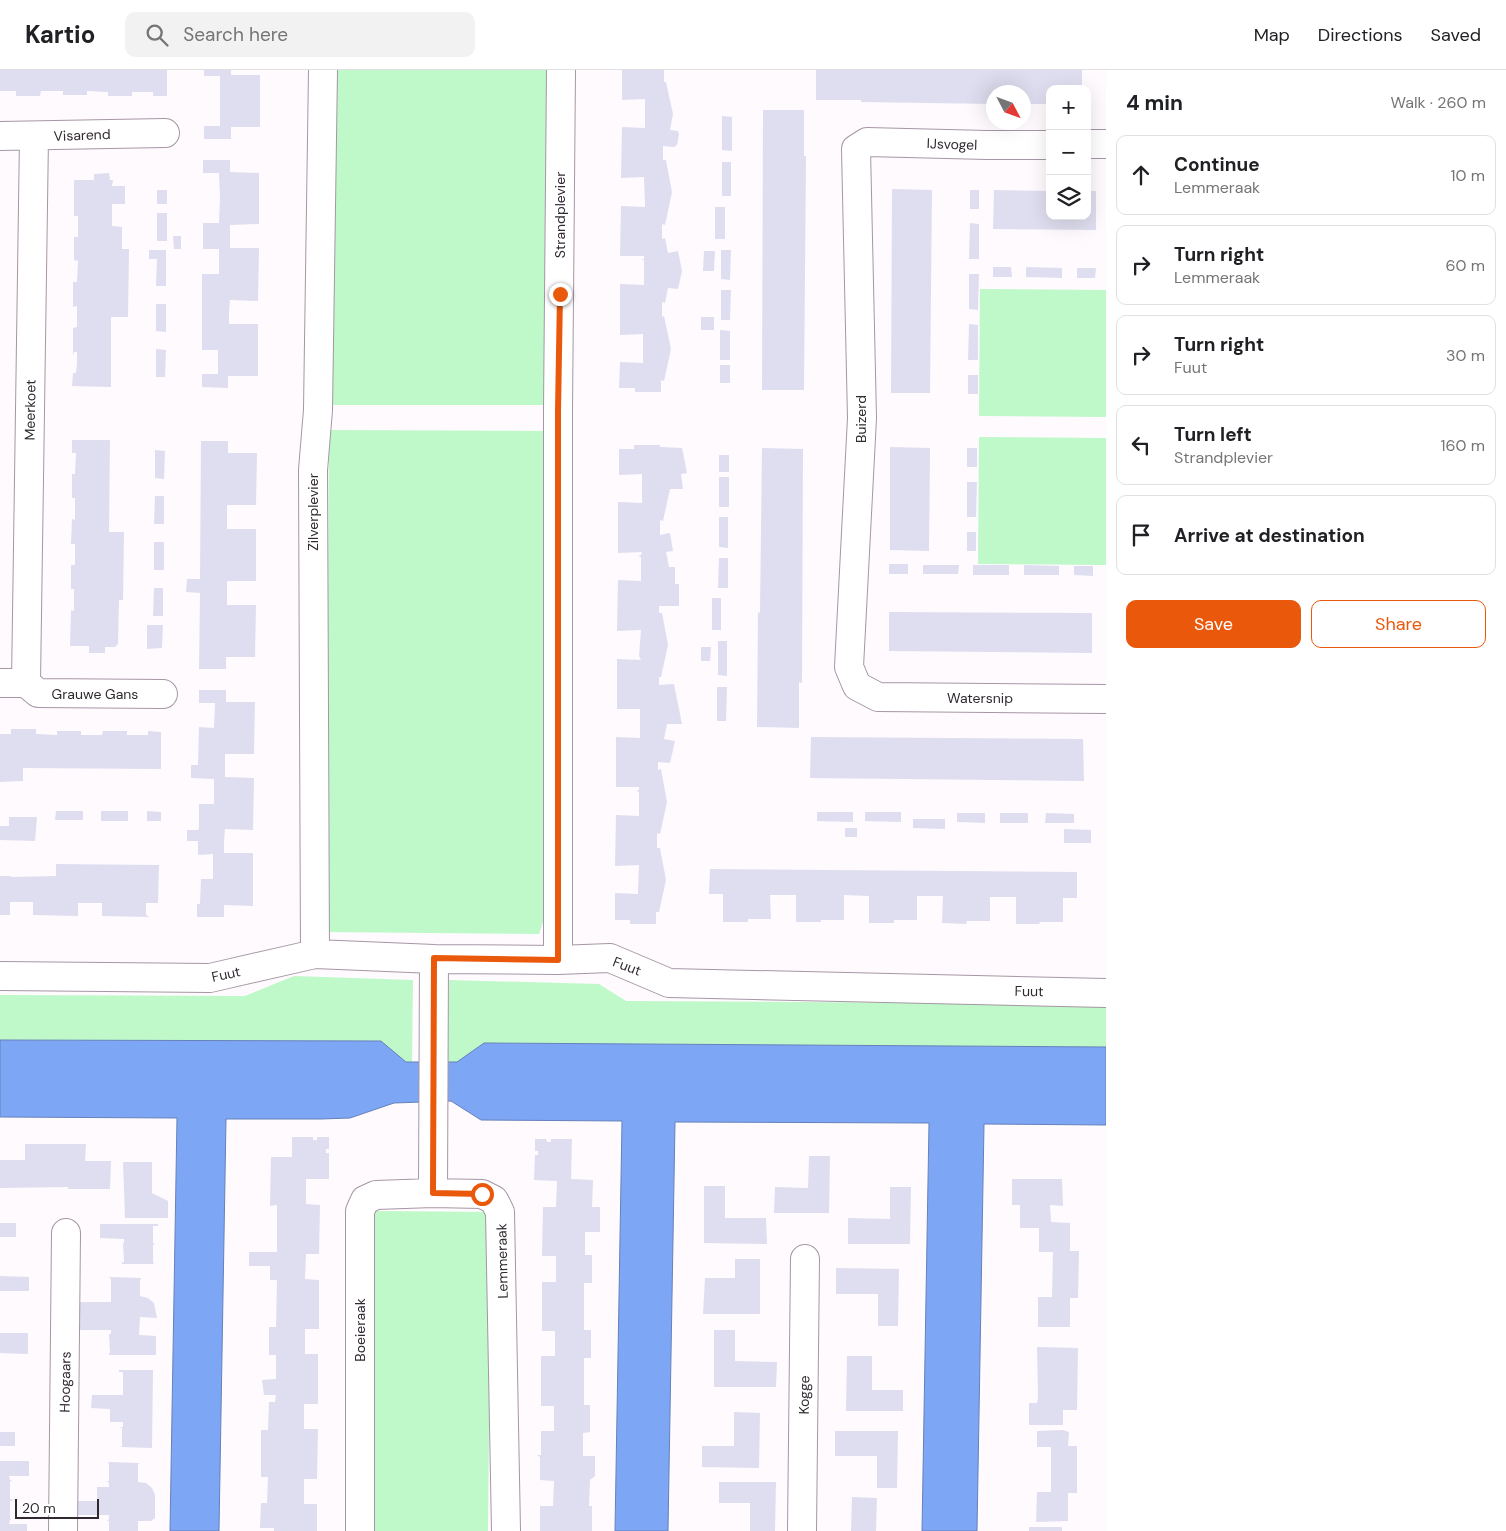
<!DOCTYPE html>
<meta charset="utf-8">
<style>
:root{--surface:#fff;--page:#f2f2f2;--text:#202124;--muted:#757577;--line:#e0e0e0;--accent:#ea580c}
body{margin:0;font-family:"DM Sans",sans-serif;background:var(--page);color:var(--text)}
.controls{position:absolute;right:15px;top:15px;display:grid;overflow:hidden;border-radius:10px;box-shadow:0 5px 20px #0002}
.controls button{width:45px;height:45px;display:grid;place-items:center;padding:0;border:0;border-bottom:1px solid var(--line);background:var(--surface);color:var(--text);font:25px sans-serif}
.compass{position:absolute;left:986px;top:15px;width:45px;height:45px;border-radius:50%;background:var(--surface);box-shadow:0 5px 20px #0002;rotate:131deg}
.scale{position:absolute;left:15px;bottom:12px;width:84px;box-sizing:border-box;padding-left:5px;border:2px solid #302a30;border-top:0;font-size:14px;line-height:18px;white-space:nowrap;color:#302a30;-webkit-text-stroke:4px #fff;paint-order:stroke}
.stop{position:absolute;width:15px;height:15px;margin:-11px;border:4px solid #ea580c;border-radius:50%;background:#fff}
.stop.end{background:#ea580c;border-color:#fff;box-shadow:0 1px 5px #0008}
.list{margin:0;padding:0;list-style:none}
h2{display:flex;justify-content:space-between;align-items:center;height:65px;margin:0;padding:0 20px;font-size:21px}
h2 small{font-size:16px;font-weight:400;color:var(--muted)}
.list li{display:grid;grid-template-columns:32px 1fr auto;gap:15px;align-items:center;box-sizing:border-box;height:80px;margin:0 10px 10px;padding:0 10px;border:1px solid var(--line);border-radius:10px}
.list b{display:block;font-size:19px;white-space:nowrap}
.list p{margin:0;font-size:16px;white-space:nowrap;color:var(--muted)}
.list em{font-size:16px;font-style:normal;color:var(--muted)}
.actions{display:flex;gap:10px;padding:15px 20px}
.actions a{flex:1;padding:11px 0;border:1px solid var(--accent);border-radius:10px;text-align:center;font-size:18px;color:var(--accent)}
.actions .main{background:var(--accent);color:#fff}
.icon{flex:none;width:28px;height:28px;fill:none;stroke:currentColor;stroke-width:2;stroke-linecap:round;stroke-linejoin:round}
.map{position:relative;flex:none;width:1106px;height:1461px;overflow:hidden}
header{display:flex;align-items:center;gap:30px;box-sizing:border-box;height:70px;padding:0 25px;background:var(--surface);border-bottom:1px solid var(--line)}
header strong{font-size:24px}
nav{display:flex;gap:28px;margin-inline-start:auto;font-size:18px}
.search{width:350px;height:45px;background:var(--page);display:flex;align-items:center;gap:12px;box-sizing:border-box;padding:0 18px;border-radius:10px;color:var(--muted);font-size:19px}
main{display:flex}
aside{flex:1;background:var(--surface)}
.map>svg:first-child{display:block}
.green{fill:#bff8c9}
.water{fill:#7da6f5;stroke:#6681ba}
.building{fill:#dedef0}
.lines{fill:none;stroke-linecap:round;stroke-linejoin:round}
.minor-casing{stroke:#a696a5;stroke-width:30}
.minor{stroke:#fff;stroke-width:28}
.route{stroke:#ea580c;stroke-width:6}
.labels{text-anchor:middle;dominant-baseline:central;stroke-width:4;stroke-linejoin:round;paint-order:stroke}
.street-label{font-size:14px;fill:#302a30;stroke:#fff}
</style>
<header>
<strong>Kartio</strong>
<div class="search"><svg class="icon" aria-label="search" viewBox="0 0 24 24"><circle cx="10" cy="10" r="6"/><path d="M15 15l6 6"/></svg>Search here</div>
<nav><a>Map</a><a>Directions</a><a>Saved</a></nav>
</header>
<main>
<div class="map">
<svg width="1106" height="1461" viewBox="0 0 1106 1461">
<rect width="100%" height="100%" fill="#fefafd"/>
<path class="green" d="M332,0h218l-1,335h-220z
M980,219l126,1v127l-127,-1z
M329,360l219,1 -5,491 -4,12 -213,-2z
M979,367l127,1v127l-128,-1z
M294,906l119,4 -1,82h-6l-25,-21 -381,-1v-45l245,1z
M449,910l150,4 27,17 480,3v43l-622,-4 -27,19h-10z
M375,1141l116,1 -3,319h-115z"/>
<path class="water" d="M0,970l381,1 25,21h51l27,-19 622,4v78l-122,-1 -7,407h-55l7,-408 -254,-1 -7,409h-53l7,-410 -141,-1 -30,-19 -57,2 -44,15 -29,1h-95l-7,412h-49l7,-413 -177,-1z"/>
<path class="building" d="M0,0h167v26h-14v-4h-21v4h-24v-4l-21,-1v4h-24v-4h-22l-1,5h-24v-5h-16z
M204,0h27v5h29v52h-29v12h-27v-13h16v-50h-16z
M622,0h42v12h2l7,32 -3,16 8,1 1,3 -2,11 -3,2 -11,-1v14h3l6,32 -7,33 -3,-1v15l3,-1 3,15 10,-2 4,20 -4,18 -10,-1 -3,15 -3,-1v15l2,-1 7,33 -7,32 -3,-1v12h-26v-4h-16l1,-26 23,1v-29l-23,1v-51l24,1v-25h-3l3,-1v-3h-24l1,-50 24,1v-3l-1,-27 -23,1 1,-51 23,1v-29l-23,1z
M816,0h266v19h-32v15h-26v-12h-30v12l-133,-2v-2h-45z
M763,40h41v46h2l-2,234h-42z
M722,46l10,1v34l-10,-1z
M203,90h27v12l29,1v51l-29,1v23h29l-1,53 -28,-1 -1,12v12h29v52h-30v12l-26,-1v-13h16v-24h-16v-76h17v-25h-16v-26h16l1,-25 -1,-25h-16z
M722,92h9v34h-9z
M109,103l1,7h3l-1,6h13v18h-13v22l10,1v22h7l-1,68h-17v70l-39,-1 1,-13h3l1,-10v-11h-3l-1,4v-28l4,-1v-21l-4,1v-25h4l1,-21 -4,-1v-23h4v-21h-4v-36h20v-6z
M892,119l40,1 -2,203h-39z
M157,120h10v14h-10z
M970,120h9v19h-9z
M994,120l56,1v25h37v-25h9v39l-103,-1z
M715,137h10v32h-10z
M157,143h10v28h-10z
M970,153l9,1v35h-10z
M173,166h8v13h-7z
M149,180h17v36h-10l1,-27h-8z
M721,180h10l-1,30 -9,-1z
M704,181h11l-1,20h-11z
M993,197h18l1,10h-19z
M1026,197l36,1v10l-36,-1z
M1077,198h19l-1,10h-18z
M969,204h10l-1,36 -9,-1z
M721,220h10l-1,30h-9z
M156,234h10v28l-10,-1z
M701,247h13v13h-13z
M969,254l9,1v35h-10z
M720,260l10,1v29h-10z
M156,279l10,1 -1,27h-9z
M720,295h10v18h-10z
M968,305h10v19h-10z
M72,370h38l-1,92h15l-1,68h-4l-1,44 -3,3h-10v6h-16v-7h-19l1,-36 3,1v-22h-3v-24h4v-21h-4l1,-25 3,1v-22h-3v-24h3l1,-21h-4z
M201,371h27v12h29l-1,52h-29v24h29v52h-29v24h29l-1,52h-29v12h-27l1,-76 -14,-1 1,-13h13z
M634,375h26v2l22,1 5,25 -6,1 2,15h-13l-7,32 -3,-1v15l10,-2 3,18 -7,1 3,15h6v17h4v22h-20v7h3l6,32 -7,32h-2v8l15,-1 8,40h-15l-3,15 11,2 -5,22 -12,-1v8l3,-1 6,33 -7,32 -3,-1v15h3l6,32 -7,32h-3v12h-26v-4h-15v-27l23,1v-3l1,-26 -24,1 1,-51 23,1v-24l-3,-1 3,-1v-3h-23v-50l24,1v-29h-23v-50l24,1 -2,-4 2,-26 -24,1 1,-51 23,1v-24l-3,-1 3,-1 1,-3 -24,1v-51l24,1v-29l-23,1v-26h15z
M890,377l40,1 -1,103 -39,-1z
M762,378l41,1 -1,234 -3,-1v46l-42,-1 1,-115 2,1z
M967,378h10v19h-10z
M155,380l10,1 -1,28 -9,-1z
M719,385h10v17h-10z
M719,407h10v30h-10z
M967,412h10l-1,35h-9z
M155,426h9v28h-10z
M719,447h9v31l-9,-1z
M967,462h9v19h-9z
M154,472h10v28h-10z
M719,488h9v30h-10z
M889,494h19v10h-19z
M923,495h36l-1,9h-35z
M973,495h36v10h-36z
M1024,495l35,1v9h-35z
M1074,496h19v10l-19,-1z
M154,518h9v28h-10z
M712,528h9v32h-9z
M889,542l203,1v40l-203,-2z
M147,555h16l-1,23 -15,1z
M718,571h9v35l-9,-1z
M701,577h10l-1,14h-9z
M717,617h10l-1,34h-9z
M199,620h27v12h29l-1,52h-29v23l29,1 -1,52 -28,-1 -1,12v12h29v53l-29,-1v12h-27v-13h3l1,-25h12v-25l-15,1v-14h-11v-11h11l1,-2v-24h15v-25l-23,-1v-13h7l1,-38 15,1 1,-25h-16z
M11,659h25v5l21,1v-4h24v4h21l1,-4h24v4h21v-4l13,1v37l-138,-1v13l-23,1v-48h11z
M811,667l272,2 1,42 -274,-3z
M56,741h27v9h-28z
M101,741h27v10h-27z
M147,741l14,1v9h-14z
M817,742h36v10l-36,-1z
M865,742h36v10l-36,-1z
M957,743h28v10l-28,-1z
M1000,743h28v10h-28z
M1046,743l28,1v9h-29z
M9,747h28l-2,24 -35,-1v-14h9z
M913,749h32v10l-32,-1z
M845,758h12v9h-12z
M1064,759l27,1v13h-27z
M56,794l103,1 -1,38h-12v12l4,2 -48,-1v-13h-24v13l-45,-1v-13h-23v13h-10v-39h11v1l45,-1z
M710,799l367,3v26h-14v24h-23l-1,2h-23v-27h-26v24h-23l-1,3 -24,-1 1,-27h-26v24h-23v3h-25v-27l-25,-1v25h-23v2h-25v-27h-26l1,24h-23v3h-25v-28h-14z
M292,1067h21v3h4v-3h12v12h-3v4h3v26h-23v25l14,1 -1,49h-13l-1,25 14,1v49h-14v25h13v50h-14v25h14l-1,50h-13v25h13v27h-43v-3h-14l1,-25h6l1,-26h-7v-47h7l1,-28h6l1,-7h-12l-2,-15 14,-1v-24h-7v-28h7l1,-47h-7v-14h-21v-14h28v-47l-7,1 1,-49h21z
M535,1069h11l1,3h4v-3h21l-1,40 22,1 -1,27h8v25h-15v23h7v28h-8v47h7v28h-7v47h6v27l-7,1v23h12v20l-5,4 -1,26h3v25h-52v-25h13l1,-25 -14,-1v-23l-3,-2h4v-24h13v-25h-13v-50h14v-25h-13v-49h14v-26h-14l1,-49h13l1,-26 -23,-1 1,-25h3v-4h-3z
M25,1074h61l-1,17h26l-1,28h-42v-2l-68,1v-28h25z
M809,1086h21l-1,57h-55l1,-26 33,1z
M123,1092h29v31l16,8v17h-43z
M1012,1109h50l1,27 -13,-1 1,17 19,1v28h9l-1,47h-8v29h-32v-30h14l1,-45h-14v-24h-19v-23h-8z
M704,1116h21v32h41l1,26 -63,-1z
M890,1117h21l-1,57h-62v-26l42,1z
M0,1153h16v14h-16z
M100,1154h58v2h-5v17l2,2h-2v17l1,2h-32v-2h2l-1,-19h1v-4l-24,-1z
M735,1189h25v55h-57l2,-36h30z
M836,1198l63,1 -1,57h-20v-32h-42z
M0,1206l29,1v14h-29z
M109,1207l32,1v2l-1,-1v17l8,2 6,5 3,15 -17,-1 -1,18 17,1v19h-47v-2h1l-1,-19h2v-4h-32v-28h32v-23z
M714,1260h21v31l42,1 -1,25h-62z
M0,1263h28v21l-28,-1z
M1037,1277l41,1 -1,62h-14v15h-34v-22h8l1,-6z
M847,1286h25v34h31v21h-57z
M119,1300h34l-1,78 -31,-1 1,-1v-18l-3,-1h4v-5h-13v-13l-19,-1 1,-13h31v-23h-4z
M734,1342l26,1 -1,55 -57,-1v-21h32z
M1063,1360l6,2 -1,14h9v47h-9v28l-32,1 1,-30h14v-45h-14v-16z
M835,1361h63l-1,57h-20v-32h-42z
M0,1362h15v14h-15z
M0,1391h29v15h-20l1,4h2l-2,2v17l4,1 -4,1v17l1,2h-1l-1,4h18v7h-27z
M108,1392l32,1 -2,1v18l8,1 6,5 3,7v23l-4,3h-13v10h-29v-10h-2l2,-2v-4h-34l1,-14h21v-14h12v-4l-2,-2h2v-17z
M719,1412h57l-1,49h-25v-28h-31z
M852,1427l25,1 -1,33h-25z
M1029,1457h33v4h-33z"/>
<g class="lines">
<defs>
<path id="minor" d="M0,66l165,-3
M1087,74h19
M1050,75h-63l-120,-3 -11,7 6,269 -13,249 8,19 21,11 228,2
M0,613h26l12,10 125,1
M26,613l8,-546
M315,884l-2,-484 5,-60 5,-340
M434,889l-1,234 49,1 12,6 6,12 6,319
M558,890v-549l3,-341
M0,906l210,2 105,-24 119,5 124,1 52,-2 59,25 437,10
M63,1461l3,-298
M360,1461v-320l5,-11 11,-5 57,-2
M802,1461l3,-272"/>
</defs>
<use href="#minor" class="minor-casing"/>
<use href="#minor" class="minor"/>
</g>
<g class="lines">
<path class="route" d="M482,1124l-49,-1 1,-235 124,2v-549l2,-117"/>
</g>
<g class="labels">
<g class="street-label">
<text transform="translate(82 65) rotate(-2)">Visarend</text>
<text transform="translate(952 74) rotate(2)">IJsvogel</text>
<text transform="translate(560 145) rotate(-90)">Strandplevier</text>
<text transform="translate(30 340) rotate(-89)">Meerkoet</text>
<text transform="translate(861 349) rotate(-90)">Buizerd</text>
<text transform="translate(313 442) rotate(-90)">Zilverplevier</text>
<text x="95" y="624">Grauwe Gans</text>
<text x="980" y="628">Watersnip</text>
<text transform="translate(627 896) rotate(21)">Fuut</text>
<text transform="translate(226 904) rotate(-12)">Fuut</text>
<text transform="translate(1029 921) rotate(1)">Fuut</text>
<text transform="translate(502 1191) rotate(-91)">Lemmeraak</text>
<text transform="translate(360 1260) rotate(-90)">Boeieraak</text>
<text transform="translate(65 1312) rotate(-89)">Hoogaars</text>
<text transform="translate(804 1325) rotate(-89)">Kogge</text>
</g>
</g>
</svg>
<div class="controls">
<button>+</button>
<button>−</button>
<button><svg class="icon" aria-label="layers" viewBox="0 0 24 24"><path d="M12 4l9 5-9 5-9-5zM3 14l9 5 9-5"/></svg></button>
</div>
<svg class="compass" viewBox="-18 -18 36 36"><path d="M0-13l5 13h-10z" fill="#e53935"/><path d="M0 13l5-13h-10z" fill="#757577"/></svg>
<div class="scale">20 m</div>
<div class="stop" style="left:482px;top:1124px"></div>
<div class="stop end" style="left:560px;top:224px"></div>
</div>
<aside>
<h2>4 min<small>Walk · 260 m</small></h2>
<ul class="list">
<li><svg class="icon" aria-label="ahead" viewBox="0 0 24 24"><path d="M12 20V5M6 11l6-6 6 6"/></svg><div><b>Continue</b><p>Lemmeraak</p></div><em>10 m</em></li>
<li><svg class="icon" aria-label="right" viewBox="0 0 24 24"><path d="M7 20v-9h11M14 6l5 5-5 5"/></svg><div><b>Turn right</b><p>Lemmeraak</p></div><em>60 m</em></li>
<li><svg class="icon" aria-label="right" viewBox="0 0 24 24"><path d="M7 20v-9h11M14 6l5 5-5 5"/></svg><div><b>Turn right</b><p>Fuut</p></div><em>30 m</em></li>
<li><svg class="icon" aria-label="left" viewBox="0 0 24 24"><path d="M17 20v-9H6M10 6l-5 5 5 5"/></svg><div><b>Turn left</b><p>Strandplevier</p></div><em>160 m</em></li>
<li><svg class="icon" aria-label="arrive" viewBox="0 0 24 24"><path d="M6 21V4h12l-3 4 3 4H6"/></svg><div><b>Arrive at destination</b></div></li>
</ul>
<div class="actions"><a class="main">Save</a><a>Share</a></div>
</aside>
</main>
